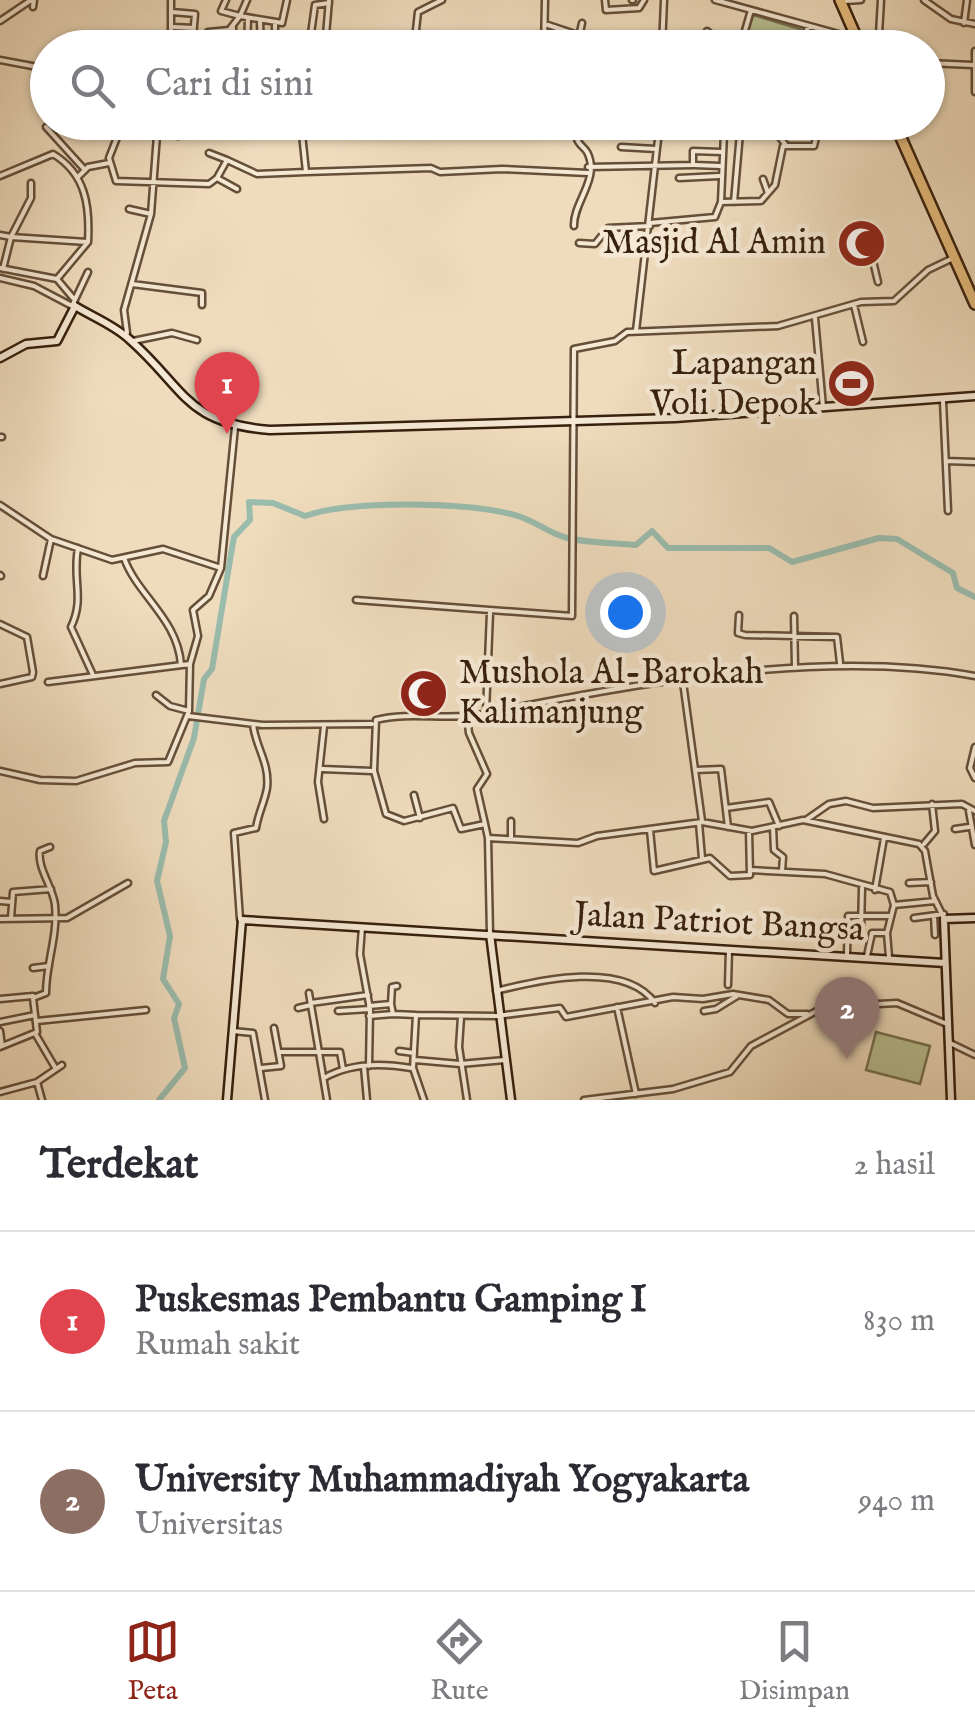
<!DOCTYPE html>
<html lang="id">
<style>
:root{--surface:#fff;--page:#f2f2f3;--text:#2b2b33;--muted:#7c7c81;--line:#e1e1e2;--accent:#8f2418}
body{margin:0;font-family:"IM FELL English",serif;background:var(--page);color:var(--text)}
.you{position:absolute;left:625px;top:612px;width:35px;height:35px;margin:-25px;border:8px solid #fff;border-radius:50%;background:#1a73e8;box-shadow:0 0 0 15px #1a73e833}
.badge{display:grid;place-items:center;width:65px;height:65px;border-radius:50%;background:var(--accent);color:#fff;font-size:32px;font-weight:700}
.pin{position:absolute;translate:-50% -82px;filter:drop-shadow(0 2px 5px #0008)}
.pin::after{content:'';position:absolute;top:52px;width:35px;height:30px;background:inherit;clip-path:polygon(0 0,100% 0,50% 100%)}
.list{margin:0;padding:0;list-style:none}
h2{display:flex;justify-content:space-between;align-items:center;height:130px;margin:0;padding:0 40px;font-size:42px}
h2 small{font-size:32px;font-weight:400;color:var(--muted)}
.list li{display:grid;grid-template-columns:65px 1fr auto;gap:30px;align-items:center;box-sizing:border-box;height:180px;padding:0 40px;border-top:2px solid var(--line)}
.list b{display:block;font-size:38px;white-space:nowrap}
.list p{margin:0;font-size:32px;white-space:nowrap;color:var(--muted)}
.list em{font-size:32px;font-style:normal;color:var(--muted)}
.icon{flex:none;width:55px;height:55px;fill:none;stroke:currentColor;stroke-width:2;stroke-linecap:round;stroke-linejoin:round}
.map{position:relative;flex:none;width:975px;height:1100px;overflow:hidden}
.search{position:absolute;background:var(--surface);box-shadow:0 2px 8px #0004;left:30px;right:30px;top:30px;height:110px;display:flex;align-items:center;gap:25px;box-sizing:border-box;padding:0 35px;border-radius:55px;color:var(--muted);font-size:38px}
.sheet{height:490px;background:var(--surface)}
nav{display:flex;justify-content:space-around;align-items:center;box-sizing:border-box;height:140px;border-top:2px solid var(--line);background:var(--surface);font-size:28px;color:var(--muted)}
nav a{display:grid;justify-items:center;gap:5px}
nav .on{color:var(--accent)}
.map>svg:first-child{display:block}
.green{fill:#b7c092;stroke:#777050;stroke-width:2.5}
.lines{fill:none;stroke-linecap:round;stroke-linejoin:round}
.river{stroke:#9abcad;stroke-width:6}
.street-casing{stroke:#654f39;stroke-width:9}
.secondary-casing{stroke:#37200d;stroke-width:11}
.highway-casing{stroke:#37200d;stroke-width:14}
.street{stroke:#f5e8d4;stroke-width:4}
.secondary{stroke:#f5e8d4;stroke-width:6}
.highway{stroke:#e8be7e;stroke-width:9}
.labels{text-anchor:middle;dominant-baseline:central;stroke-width:9;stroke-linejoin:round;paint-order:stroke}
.poi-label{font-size:35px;fill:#37200d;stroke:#f5e8d4;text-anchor:end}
.street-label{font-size:35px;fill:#37200d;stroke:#f5e8d4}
</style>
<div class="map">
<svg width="975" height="1100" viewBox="0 0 975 1100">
<rect width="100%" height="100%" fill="#efdcbd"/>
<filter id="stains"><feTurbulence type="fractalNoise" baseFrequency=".002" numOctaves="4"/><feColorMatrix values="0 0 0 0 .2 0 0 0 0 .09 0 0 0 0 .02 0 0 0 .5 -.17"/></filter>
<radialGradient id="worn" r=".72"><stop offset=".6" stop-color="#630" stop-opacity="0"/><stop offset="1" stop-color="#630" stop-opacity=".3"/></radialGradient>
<path class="green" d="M753,15l50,15 -5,17 -54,-2z
M876,1032l54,14 -10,38 -54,-14z"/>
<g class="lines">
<path class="river" d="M159,1100l26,-32 -11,-50 5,-14 -16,-25 7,-43 -13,-55 9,-39 -2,-21 30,-83 10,-59 8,-10 20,-121 2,-11 16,-17 -1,-18 24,1 32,13c46,-16 156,-14 206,-2 21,4 36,19 56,24 21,5 48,5 69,7l16,-14 16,17h101l23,14 87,-24 18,1 56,34 4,15 18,9"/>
<defs>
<path id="street" d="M226,0l-5,11 19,5 7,-16
M605,0l1,10 33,-2 5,-8
M632,0h1
M715,0l142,39 22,-5 2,-34
M924,0l27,19 24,5
M845,1l16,-1
M33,7l1,-7
M172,12l23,2 -3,34
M0,21l31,-21
M260,22l1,26
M964,23l3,-23
M548,25l30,10 9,13
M174,27l20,1
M233,27l1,21
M707,31l20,17
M220,32l2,16
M879,34l23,7 1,7
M150,36h22
M579,37l3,-14
M726,42l14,6 11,-38
M172,46l20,-2
M325,47l4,-47
M171,48v-48
M207,48l1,-16 21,-2 11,-14 42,7 5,-23
M247,48l1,-29
M275,48v-23
M281,48l89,-2 45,-7 3,-27 24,-12
M309,48l6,-43 14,-2
M544,48l1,-48
M623,48l7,-10 32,7
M662,48l2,-48
M802,48l6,-22
M0,60l48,9
M928,63l45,2
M975,92v-41
M123,122l-14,36 7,23 93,3 8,-6 10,-18 30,14 49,-2
M257,122l4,13 41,-1 4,38 125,-4 9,4 62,-3 86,4
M603,122v3
M158,125l20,11 10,-4
M46,127l39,43
M677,127l3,-5
M243,131v-9
M621,147l35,2
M209,153l18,7
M695,165l25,1
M588,167l105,-2v-14l28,1
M0,176l53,-22c33,20 37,52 35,88l-31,37
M79,176l9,-9 21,-4
M217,178l20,11
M679,178l40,-2
M763,179l5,14
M721,202l3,-69 51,-2 10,13
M734,202l6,-69
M129,209l22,5
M650,223l65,-6 6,-15 40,-1 14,-16 8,-39h31l6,-24
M574,226c-1,-24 27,-48 13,-74 -3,-5 -8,-7 -10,-13l1,-17
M875,233l-3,24 6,25
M0,235l11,2 20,-39v-15
M579,243l16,1 13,-16 42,-2
M0,268l57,11 16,19
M3,269l8,-32 76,5
M0,278l34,8 38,20 16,-34
M132,284l70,9v12
M854,305l9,37
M815,318l8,89
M636,331l24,-209
M127,333l-3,-23 27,-96 7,-92
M133,341l39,-8 25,7
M943,401l5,110
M0,437h2
M946,461l29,1
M0,505l51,34 61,21 51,-11 58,19
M78,548c-6,32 7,50 -7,79l22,48
M124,558c13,37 54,61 57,107
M0,575l1,1
M43,576l8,-37
M356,600l216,16 2,-267 41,-8 12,-9 151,-6 83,-24 33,-1 34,-31 23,-11
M739,615l-1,18 7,2 92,2 3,26
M794,616l1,51
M0,624l27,13 6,35 -1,5 -32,7
M48,682l142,-18
M683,682l19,139
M156,695l14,11 19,5
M486,712l4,-100
M467,715l2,18 18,41 -10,15 8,35
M188,716l75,9 109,-1
M324,726l-6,56 6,37
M975,747l-5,21 5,10
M322,769l50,2
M695,770l26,-1 7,58
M0,771l40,9 36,1 59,-18 33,-1 21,-51 1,-47 8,-28 -5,-26 16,-14 12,-28 14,-141
M414,795l6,23
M726,808l43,-6 10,24
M969,811l6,34
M806,820l23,-16 17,-3 27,7 89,-4 13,7
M699,823l3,35
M773,827l1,23 9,7 -1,14
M955,829l14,-2
M650,830l4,41 56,-13 20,18 20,-1 -1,-44
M488,838l-3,-14 -24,5 -8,-21 -49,13 -18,-7 -12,-43 2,-51c34,-9 72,1 107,-6 151,-30 339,-66 492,-38
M511,839v-18
M924,844l11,-13 -3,-27
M750,870l75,4 65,18 4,13 41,-4
M909,883l22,-1
M875,890l9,-52
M0,901l12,1
M934,916l1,19
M11,918l2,-26 38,-3
M914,918l30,-4
M0,919l67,-1 61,-35
M240,919l-6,-86 22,-5c2,-14 9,-27 11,-40 3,-25 -12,-42 -14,-64
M362,927l-2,27 10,55 -1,57
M861,929l1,-41
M490,934l-2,-96 90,5 19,-7 105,-14 50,9 51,-11 116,24 6,7 8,45 11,22
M847,954l1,-38h42
M867,956l5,-23h15
M889,957l-2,-24 7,-28
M33,968l16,-2
M728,985l1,-35
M496,991c43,-11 129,-31 159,12
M309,993l18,107
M0,999l33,-3
M311,1003l57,-8
M391,1004l1,-17 5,-1
M369,1006l22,-2 2,10 23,1
M617,1007l19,87
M298,1008l13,-3
M338,1011l32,-2
M704,1011l12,-2 21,-13
M369,1016l24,-2
M461,1017l-2,30 8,53
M37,1021l109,-11
M0,1022l35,-7
M0,1031l2,15
M233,1031l20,2 12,67
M36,1035l20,34
M948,1042l27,13
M0,1047l37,-15 -4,-34 13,-5c0,-30 12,-56 9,-88 -2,-18 -18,-37 -15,-54l10,-4
M399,1051l15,2
M280,1052h60l3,17
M415,1060l45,4 45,-4
M364,1067l3,33
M261,1068l20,-2 -7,-38
M324,1078c26,-15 58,-15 87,-10
M37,1082l5,18
M0,1092l37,-10 25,-17
M424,1100l-11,-32 3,-53 81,1 63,-8 6,9 107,-20 30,2 30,-5 36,6 19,14h19
M584,1100l89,-11 57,-17 21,-26 73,-39 73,-4 50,21"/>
<path id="secondary" d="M0,358l26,-14 31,-3 18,-35c18,11 39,19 54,33 57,50 55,84 141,91l405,-12 300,-22
M490,934l21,166
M227,1100l15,-180 703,43
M951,1100l-7,-181 31,-1"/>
<path id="highway" d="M840,0l21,48
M894,122l81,182"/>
</defs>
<use href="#street" class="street-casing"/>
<use href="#secondary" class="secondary-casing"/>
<use href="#highway" class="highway-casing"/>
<use href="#street" class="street"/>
<use href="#secondary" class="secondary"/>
<use href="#highway" class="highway"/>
</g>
<defs>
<symbol id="mosque-disc" viewBox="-11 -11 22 22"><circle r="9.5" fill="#8f2418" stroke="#f5e8d4"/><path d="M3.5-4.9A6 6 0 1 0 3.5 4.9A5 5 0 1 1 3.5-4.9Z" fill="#fff"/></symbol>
<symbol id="stadium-disc" viewBox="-11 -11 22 22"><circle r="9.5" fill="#8f2418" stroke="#f5e8d4"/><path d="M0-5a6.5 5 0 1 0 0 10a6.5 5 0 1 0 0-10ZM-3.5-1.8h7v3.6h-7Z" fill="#fff"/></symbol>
</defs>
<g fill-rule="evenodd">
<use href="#mosque-disc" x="834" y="216" width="55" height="55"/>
<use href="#stadium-disc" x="824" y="356" width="55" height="55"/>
<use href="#mosque-disc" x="396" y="666" width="55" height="55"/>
</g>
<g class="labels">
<g class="poi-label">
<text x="826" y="243">Masjid Al Amin</text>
<text x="817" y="364">Lapangan<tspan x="817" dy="40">Voli Depok</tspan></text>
<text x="459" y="673" text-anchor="start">Mushola Al-Barokah<tspan x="459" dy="40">Kalimanjung</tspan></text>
</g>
<g class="street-label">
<text transform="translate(719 923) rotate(3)">Jalan Patriot Bangsa</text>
</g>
</g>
<rect width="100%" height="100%" filter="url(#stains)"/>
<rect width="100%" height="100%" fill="url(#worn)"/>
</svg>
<div class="you"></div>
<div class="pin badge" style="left:227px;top:434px;background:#e0444e">1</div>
<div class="pin badge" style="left:847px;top:1059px;background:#8d6e63">2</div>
<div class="search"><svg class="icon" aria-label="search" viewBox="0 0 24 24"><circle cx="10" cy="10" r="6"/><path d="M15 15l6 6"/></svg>Cari di sini</div>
</div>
<section class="sheet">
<h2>Terdekat<small>2 hasil</small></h2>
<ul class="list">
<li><span class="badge" style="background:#e0444e">1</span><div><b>Puskesmas Pembantu Gamping I</b><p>Rumah sakit</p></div><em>830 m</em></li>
<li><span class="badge" style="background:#8d6e63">2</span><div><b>University Muhammadiyah Yogyakarta</b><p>Universitas</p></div><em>940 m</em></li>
</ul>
</section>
<nav>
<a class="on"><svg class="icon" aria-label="map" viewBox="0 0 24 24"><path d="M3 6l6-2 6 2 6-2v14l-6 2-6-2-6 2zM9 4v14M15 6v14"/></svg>Peta</a>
<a><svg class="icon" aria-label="directions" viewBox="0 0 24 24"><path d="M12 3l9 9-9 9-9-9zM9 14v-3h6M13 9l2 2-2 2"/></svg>Rute</a>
<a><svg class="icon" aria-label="saved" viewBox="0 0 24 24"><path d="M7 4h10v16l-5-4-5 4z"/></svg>Disimpan</a>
</nav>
